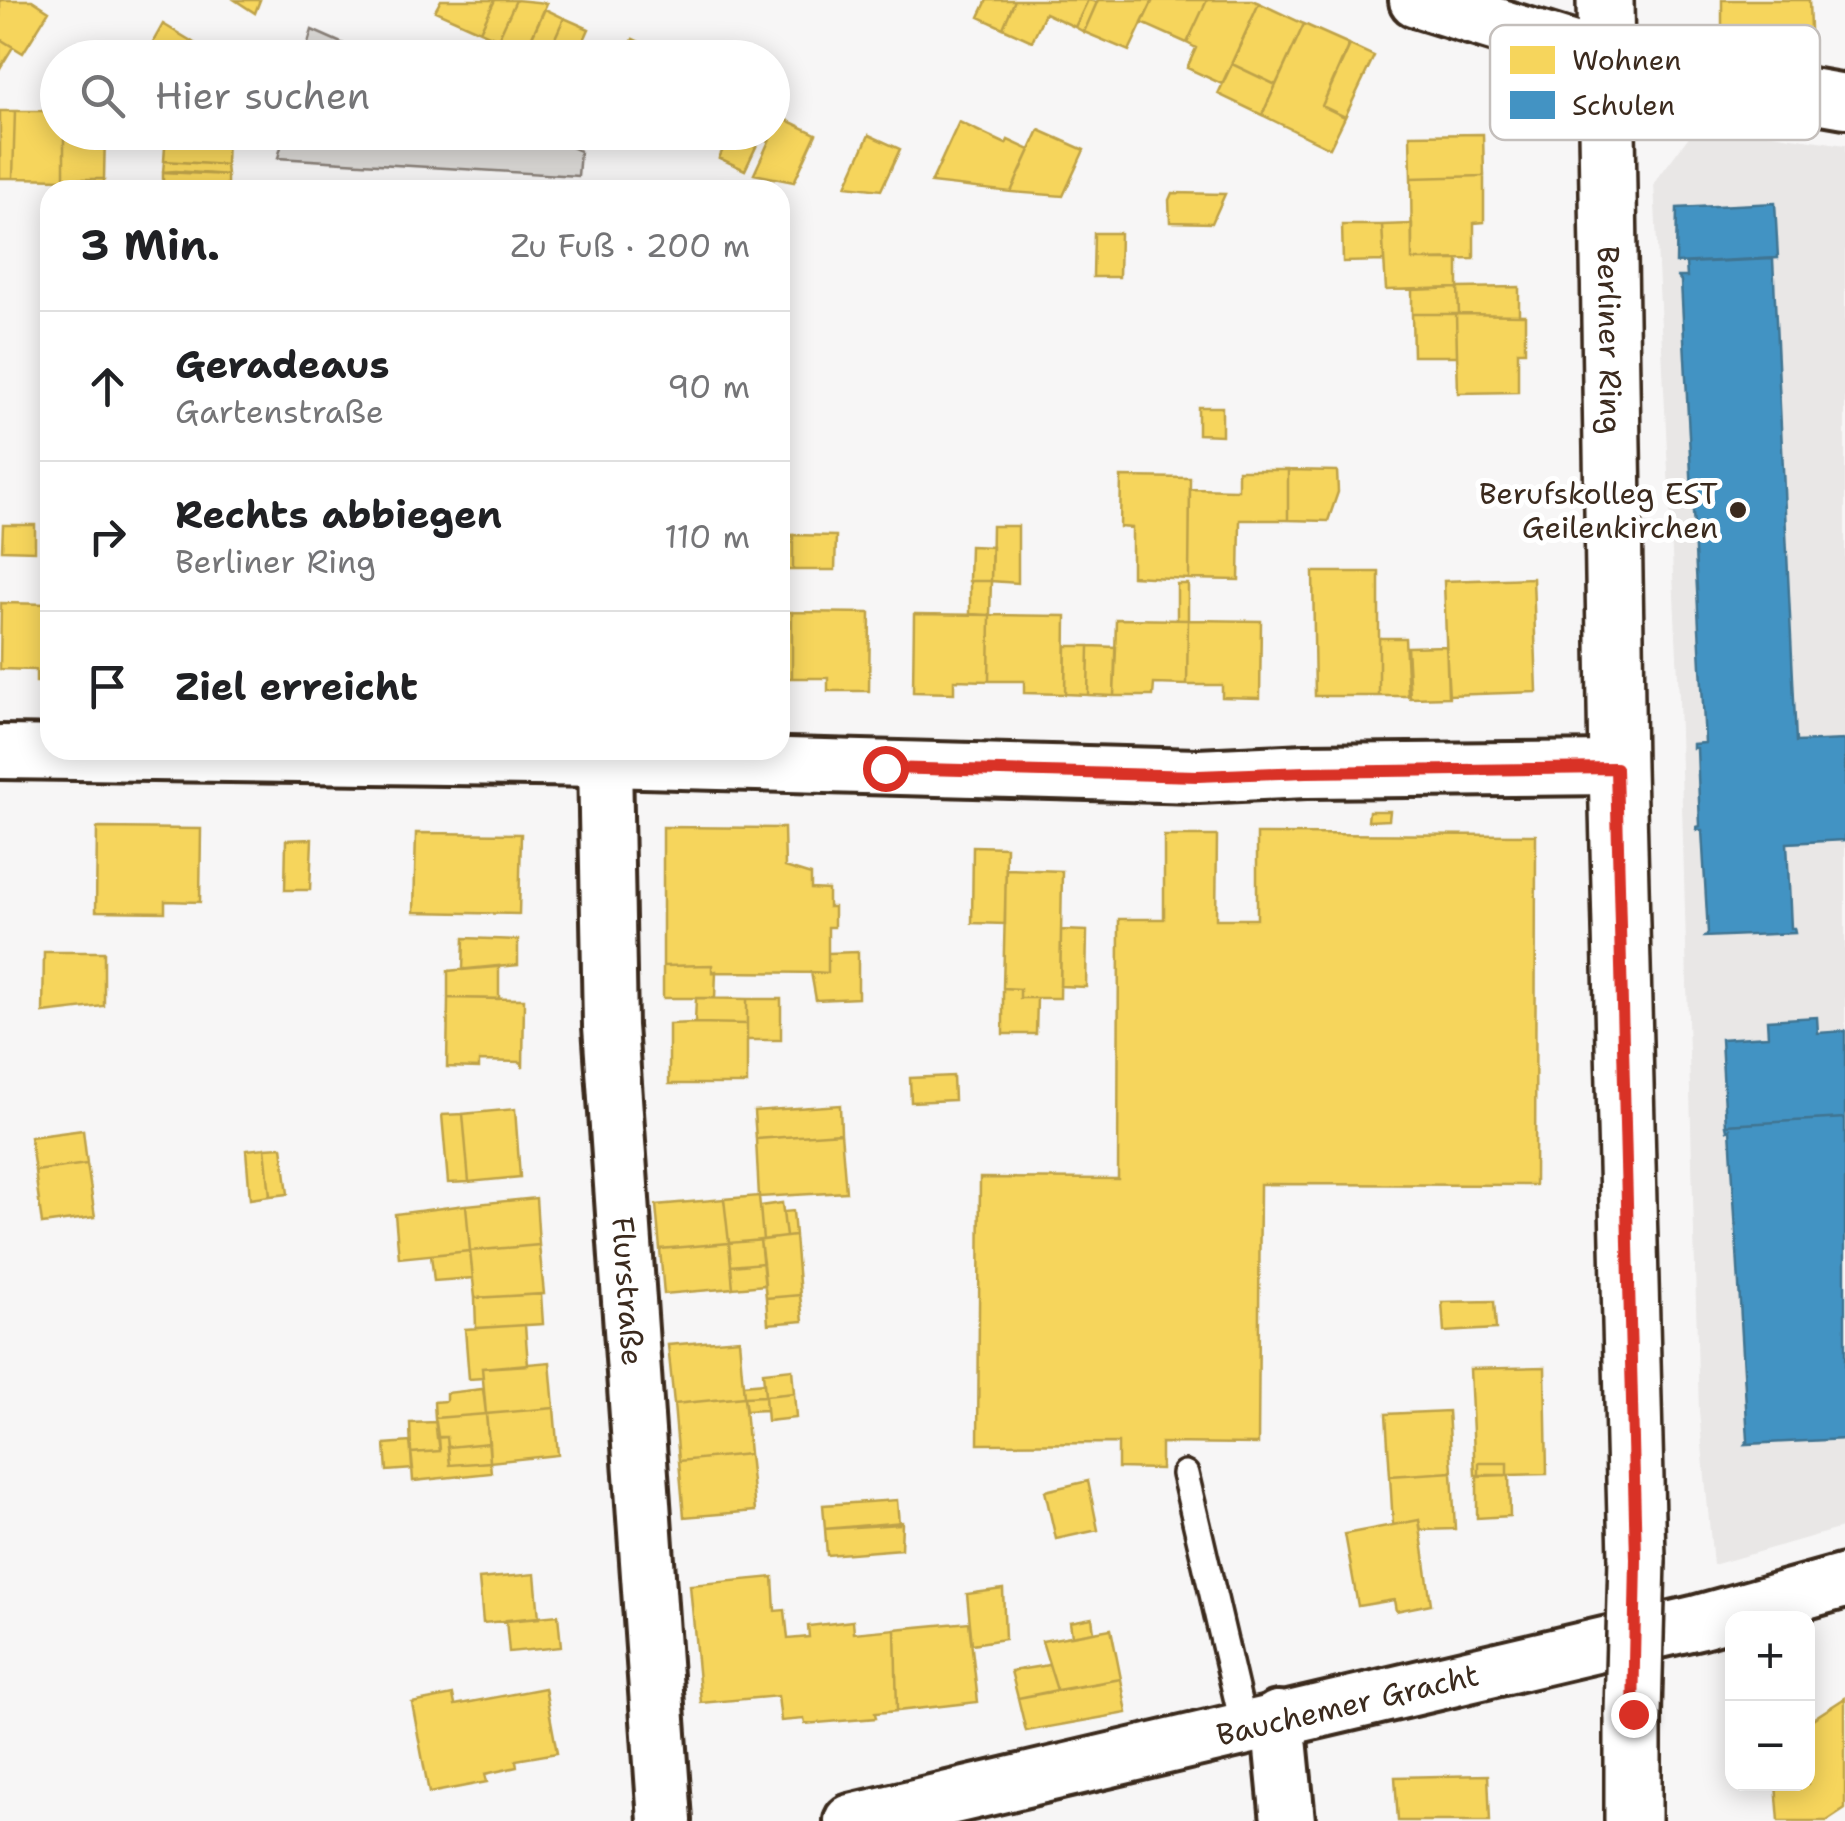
<!DOCTYPE html>
<html lang="de">
<meta charset="utf-8">
<style>
:root{--surface:#fff;--page:#f2f2f2;--text:#202124;--muted:#757577;--line:#e0e0e0}
body{margin:0;font-family:"Shantell Sans",sans-serif;background:var(--page);color:var(--text)}
.controls{position:absolute;right:30px;bottom:30px;display:grid;overflow:hidden;border-radius:20px;box-shadow:0 5px 25px #0003}
.controls button{width:90px;height:90px;display:grid;place-items:center;padding:0;border:0;border-bottom:2px solid var(--line);background:var(--surface);color:var(--text);font:50px sans-serif}
.stop{position:absolute;width:30px;height:30px;margin:-22px;border:8px solid #d93025;border-radius:50%;background:#fff}
.stop.end{background:#d93025;border-color:#fff;box-shadow:0 2px 10px #0008}
.list{margin:0;padding:0;list-style:none}
h2{display:flex;justify-content:space-between;align-items:center;height:130px;margin:0;padding:0 40px;font-size:42px}
h2 small{font-size:32px;font-weight:400;color:var(--muted)}
.list li{display:grid;grid-template-columns:65px 1fr auto;gap:30px;align-items:center;box-sizing:border-box;height:150px;padding:0 40px;border-top:2px solid var(--line)}
.list b{display:block;font-size:38px;white-space:nowrap}
.list p{margin:0;font-size:32px;white-space:nowrap;color:var(--muted)}
.list em{font-size:32px;font-style:normal;color:var(--muted)}
.icon{flex:none;width:55px;height:55px;fill:none;stroke:currentColor;stroke-width:2;stroke-linecap:round;stroke-linejoin:round}
.map{position:relative;flex:none;width:1845px;height:1821px;overflow:hidden}
.search{position:absolute;background:var(--surface);box-shadow:0 5px 25px #0003;left:40px;top:40px;width:750px;height:110px;display:flex;align-items:center;gap:25px;box-sizing:border-box;padding:0 35px;border-radius:55px;color:var(--muted);font-size:38px}
.panel{position:absolute;background:var(--surface);box-shadow:0 5px 25px #0003;left:40px;top:180px;width:750px;height:580px;border-radius:30px}
.map>svg:first-child{display:block}
.built{fill:#e9e7e6}
.green{fill:#dbd9d6;stroke:#8b827a;stroke-width:2.5}
.homes{fill:#f6d55c;stroke:#bea249;stroke-width:2.5}
.schools{fill:#4393c3;stroke:#417492;stroke-width:2.5}
.lines{fill:none;stroke-linecap:round;stroke-linejoin:round}
.service-casing{stroke:#3b2a1e;stroke-width:32}
.minor-casing{stroke:#3b2a1e;stroke-width:60}
.secondary-casing{stroke:#3b2a1e;stroke-width:62}
.service{stroke:#fff;stroke-width:25}
.minor{stroke:#fff;stroke-width:52}
.secondary{stroke:#fff;stroke-width:55}
.secondary-bridge-casing{stroke:#3b2a1e;stroke-width:62;stroke-linecap:butt}
.secondary-bridge{stroke:#fff;stroke-width:55}
.route{stroke:#d93025;stroke-width:12}
.poi-dot{fill:#3b2a1e;stroke:#fff;stroke-width:4}
.labels{text-anchor:middle;dominant-baseline:central;stroke-width:10;stroke-linejoin:round;paint-order:stroke}
.street-label{font-size:30px;fill:#3b2a1e;stroke:#fff}
.poi-label{font-size:30px;fill:#3b2a1e;stroke:#fff;text-anchor:end}
.key{fill:#fff;stroke:#c4bfbc;stroke-width:2.5}
.key-label{font-size:28px;fill:#3b2a1e}
</style>
<div class="map">
<svg width="1845" height="1821" viewBox="0 0 1845 1821">
<rect width="100%" height="100%" fill="#f7f6f6"/>
<filter id="ink" filterUnits="userSpaceOnUse"><feTurbulence type="fractalNoise" baseFrequency=".01" numOctaves="2"/><feDisplacementMap in="SourceGraphic" scale="20" xChannelSelector="R" yChannelSelector="G"/><feConvolveMatrix kernelMatrix="1 2 1 2 8 2 1 2 1" color-interpolation-filters="sRGB"/></filter>
<g filter="url(#ink)">
<path class="built" d="M1699,123l146,22v1382l-132,38 -14,-153 -20,-714 -25,-515z"/>
<path class="green" d="M312,30l61,27h-69z
M285,132l254,1 41,18 -2,25 -300,-18z"/>
<path class="homes" d="M0,0h32l17,11 -26,42 -23,-14z
M235,0h25l-5,13z
M441,0h54l-15,31 -45,-20z
M495,0h21l-18,39 -18,-8z
M516,0l31,3 -22,49 -27,-13z
M987,0h28l-12,28 -24,-11z
M1015,0h73l-13,27 -30,-14 -13,28 -29,-13z
M1088,0l9,2 -13,30 -9,-5z
M1098,0h55l-24,51 -45,-19z
M1153,0h54l-20,43 -45,-20z
M1207,0h45l7,3 -37,81 -35,-16 9,-20 -9,-5z
M1722,0h87l1,29 -88,1z
M1259,3l45,21 -28,61 -44,-21z
M545,9l19,9 -18,40h-8l-13,-6z
M564,18l25,11 -13,29h-30z
M163,24l28,17 -10,17h-37z
M1304,24l45,20 -27,62 23,11 -15,31 -68,-33z
M0,39l13,8 -13,21z
M633,39l29,14 -2,5h-35z
M191,41l26,17h-36z
M1350,45l24,11 -29,61 -23,-11z
M1232,64l44,21 -14,30 -44,-21z
M0,111h15l-2,67h-13z
M15,111h43v21h6v47l-51,-1z
M780,117l36,17 -22,48 -40,-8z
M959,122l47,22 2,-4 22,10 -19,42 -80,-9z
M1039,130l45,20 -21,46 -52,-4z
M64,132h41l-1,47h-40z
M166,132h61l-1,33 -62,-4z
M731,132h32l-18,38 -26,-12z
M1483,134l1,42 -73,2 -1,-43z
M869,135l31,14 -19,41 -35,-4z
M164,161l62,4 1,10 -64,-3z
M176,171l51,4v15h-64v-18z
M1484,176v46l-10,1v36l-62,1 -1,-82z
M64,179h40v11h-41z
M1172,193l53,1 -13,29 -42,-1 -1,-22z
M1412,224v36h46v28l-72,2 -4,-65z
M1342,225h40l2,36 -41,1z
M1094,233h26l-1,44h-26z
M1519,287v28l-60,-1 -1,-26z
M1458,288l1,26h-47v-24z
M1412,314h44l1,42h-44z
M1456,314l69,1v36h-7v41l-60,1z
M1198,407h24v28l-24,-1z
M1238,470h50v50h-48l-1,60 -50,-1 1,-90 48,1z
M1288,470l49,1 1,21 -10,29 -40,-1z
M1121,477l69,1 -1,101 -57,-3v-48l-12,-1z
M3,525h32v26l-33,-1z
M992,526h26v57l-27,-2z
M793,535l43,1 -1,34h-42z
M793,535v35h-13v-34z
M970,546l22,1 -1,34h-22z
M1313,572h66v124h-64z
M1533,578l4,114 -89,3 -4,-114z
M970,581h21l-1,34 -20,-1z
M1177,584h11v36h-11z
M1,603l49,1v78h-14v-12l-36,-1z
M780,612h12v66h-12z
M792,612l78,1 -1,78h-41v-13h-36z
M914,614l76,1 -1,66 -35,-1v13l-41,-1z
M990,615l76,1 -1,78 -41,-1v-12h-35z
M1116,619l72,1 -1,65 -33,-1 -1,12h-39z
M1188,620l73,1 -1,77 -38,-1v-12h-35z
M1379,638h26l3,58h-29z
M1066,646h23l-1,49 -23,-1z
M1089,646l27,1 -2,49 -26,-1z
M1446,646l3,51 -39,1 -3,-51z
M1369,811h21l-1,9 -21,1z
M663,827l121,1 1,39 26,8v14l17,1v17h6v20h-6v46l-116,-1v-7l-49,1z
M97,828l104,1 -1,73 -35,-1v11l-69,-1z
M416,833l105,1 -2,80 -105,-2z
M1257,834l279,1 -1,350 -275,-1 -2,260 -97,-1v26l-43,-1v-25l-140,1 2,-266 138,1 1,-260h45v-83h53l-1,83h41z
M312,839l-2,51h-25l1,-50z
M973,846l33,1 -1,77 -33,-1z
M1006,869l56,2 -2,127h-40v-9l-17,-1z
M1061,930l26,1 -1,56 -26,-1z
M464,938l54,2v25l-55,5z
M44,952h60v54l-61,7z
M858,952v46l-42,2 -5,-28 17,1v-20z
M712,965v7l4,-1 -1,27h-52v-32z
M499,966v33l-51,-1v-27z
M1003,988l17,1v9h17l-1,36h-33z
M448,998l76,1 -1,69 -2,-6 -42,-1v7l-32,-1z
M696,998l51,1v25l-52,-1z
M747,999h34v41h-34z
M695,1023l52,1v60h-78v-60z
M953,1076l1,24 -43,2 -1,-24z
M840,1105l1,28 -85,6 -2,-28z
M515,1109l5,68 -51,5 -6,-68z
M463,1114l6,68 -21,1 -6,-68z
M83,1130l4,34 -52,7 -5,-34z
M841,1133l5,59 -87,5 -3,-58z
M282,1147l6,47 -18,2 -5,-48z
M265,1148l5,48 -20,3 -4,-49z
M87,1164l8,53 -53,7 -7,-53z
M759,1196l4,44 -34,3 -5,-44z
M536,1198l3,47 -69,6 -4,-46z
M724,1199l5,44 -69,6 -4,-44z
M782,1203l4,34 -23,3 -3,-34z
M466,1205l4,46 -71,7 -4,-44z
M793,1211l2,25 -9,1 -3,-25z
M795,1236l5,59 -34,3 -6,-58z
M760,1240l3,23 -32,3 -2,-23z
M729,1243l4,45 -69,6 -4,-45z
M539,1245l5,49 -69,4 -5,-47z
M470,1251l3,27 -39,3 -3,-26z
M763,1263l2,22 -32,3 -2,-22z
M541,1294l2,30 -67,4 -1,-30z
M800,1295l3,26 -35,3 -2,-26z
M1494,1301l2,28 -52,3 -2,-30z
M525,1325l3,40 -46,3 1,10 -14,1 -4,-50z
M739,1339l5,58 -70,7 -6,-59z
M550,1362l4,46 -68,6 -4,-46z
M1545,1367l2,107 -40,1v-12h-28v12h-4l-5,-106z
M792,1369l2,24 -29,3 -2,-24z
M764,1383l1,13 -21,1 -1,-12z
M483,1389l3,25 -51,4 -1,-16 12,-1v-8z
M794,1393l2,25 -29,3 -2,-25z
M765,1396l1,14 -20,1 -2,-14z
M744,1397l5,57 -70,7 -5,-57z
M554,1408l4,47 -68,7 -4,-48z
M1448,1411l4,61 -62,4 -4,-62z
M486,1414l3,29 -41,4 -1,-10 -10,1 -2,-20z
M436,1422l4,29 -29,2 -1,-30z
M439,1437h8l3,28 40,-3 1,11 -78,8 -2,-28 29,-2z
M410,1442l3,27 -26,2 -2,-27z
M489,1443l1,19 -40,3 -2,-18z
M749,1454l6,57 -71,6 -5,-56z
M1479,1463h28v12h-28z
M1452,1472l3,57 -34,1 -2,-10 -26,5 -3,-49z
M1509,1475l1,41 -33,2v-42z
M1088,1481l10,49 -42,9 -11,-48z
M897,1500l2,24 -74,5 -2,-24z
M1419,1520l12,84 -35,7 -2,-11 -36,6 -13,-72z
M902,1522l-1,27 -74,6 -2,-26z
M535,1574l4,44 -56,5 -4,-44z
M773,1577l2,34 10,-1 3,29 21,-2 -1,-11 45,-5 1,12 41,-4 2,82 -22,2 1,5 -71,6 -1,-5 -23,2 -3,-25 -77,7 -11,-118z
M1003,1589l2,50 -33,5 -5,-50z
M558,1615l3,32 -52,5 -3,-32z
M1092,1618l2,14 -22,4 -2,-14z
M969,1622l9,80 -81,9 -2,-82z
M1111,1629l10,50 -64,11 -15,-49z
M1049,1665l8,25 -39,8 -7,-27z
M1121,1679l6,34 -101,18 -8,-33z
M545,1688l12,65 -41,7 1,7 -32,7 2,8 -58,11 -17,-90 41,-8 2,10z
M1845,1698v111l-18,12h-48l-3,-37h32v-62z
M1488,1775l2,46h-92l-3,-44z"/>
<path class="schools" d="M1775,203l3,55 -102,5 1,-55z
M1773,259l23,483 49,-2v100l-58,3 4,85h3l1,5 -90,4 3,-4 -6,-103h-5v-3l3,-1 -3,-78h-4v-4l12,-1 -24,-462 -3,-4h9l-1,-14z
M1817,1017l1,16 27,-2v87l-119,7 -5,-86 47,-3 -1,-16z
M1845,1118v321l-100,5 3,-4 -18,-311 -3,1 -1,-5z"/>
<g class="lines">
<defs>
<path id="service" d="M1185,1474l59,253"/>
<g id="minor">
<path d="M1416,0l190,59 239,42"/>
<path d="M0,752l605,8 593,16 108,-5 311,-3"/>
<path id="s1" d="M605,760l5,266 55,795"/>
<path d="M1278,1718l10,103"/>
<path id="s2" d="M851,1821l847,-199 147,-41"/>
</g>
<g id="secondary">
<path id="s3" d="M1605,0l12,768 20,791"/>
<path d="M1633,1714v107"/>
</g>
</defs>
<use href="#service" class="service-casing"/>
<use href="#minor" class="minor-casing"/>
<use href="#secondary" class="secondary-casing"/>
<use href="#service" class="service"/>
<use href="#minor" class="minor"/>
<use href="#secondary" class="secondary"/>
<defs>
<path id="secondary-bridge" d="M1633,1714l4,-155"/>
</defs>
<use href="#secondary-bridge" class="secondary-bridge-casing"/>
<use href="#secondary-bridge" class="secondary-bridge"/>
</g>
</g>
<g class="lines" filter="url(#ink)">
<path class="route" d="M885,768l313,8 108,-4 310,-4 20,791 -3,155"/>
</g>
<circle class="poi-dot" cx="1738" cy="510" r="10"/>
<g class="labels">
<g class="street-label">
<text stroke="none"><textPath href="#s3" startOffset="340">Berliner Ring</textPath></text>
<text stroke="none"><textPath href="#s1" startOffset="532">Flurstraße</textPath></text>
<text stroke="none"><textPath href="#s2" startOffset="510">Bauchemer Gracht</textPath></text>
</g>
<g class="poi-label">
<text x="1718" y="493">Berufskolleg EST<tspan x="1718" dy="34">Geilenkirchen</tspan></text>
</g>
</g>
<rect x="1490" y="25" width="330" height="115" rx="15" class="key"/>
<rect x="1510" y="46" width="45" height="28" fill="#f6d55c"/>
<rect x="1510" y="91" width="45" height="28" fill="#4393c3"/>
<g class="key-label">
<text x="1572" y="70">Wohnen</text>
<text x="1572" y="115">Schulen</text>
</g>
</svg>
<div class="controls">
<button>+</button>
<button>−</button>
</div>
<div class="stop" style="left:885px;top:768px"></div>
<div class="stop end" style="left:1633px;top:1714px"></div>
<div class="search"><svg class="icon" aria-label="search" viewBox="0 0 24 24"><circle cx="10" cy="10" r="6"/><path d="M15 15l6 6"/></svg>Hier suchen</div>
<section class="panel">
<h2>3 Min.<small>Zu Fuß · 200 m</small></h2>
<ul class="list">
<li><svg class="icon" aria-label="ahead" viewBox="0 0 24 24"><path d="M12 20V5M6 11l6-6 6 6"/></svg><div><b>Geradeaus</b><p>Gartenstraße</p></div><em>90 m</em></li>
<li><svg class="icon" aria-label="right" viewBox="0 0 24 24"><path d="M7 20v-9h11M14 6l5 5-5 5"/></svg><div><b>Rechts abbiegen</b><p>Berliner Ring</p></div><em>110 m</em></li>
<li><svg class="icon" aria-label="arrive" viewBox="0 0 24 24"><path d="M6 21V4h12l-3 4 3 4H6"/></svg><div><b>Ziel erreicht</b></div></li>
</ul>
</section>
</div>
